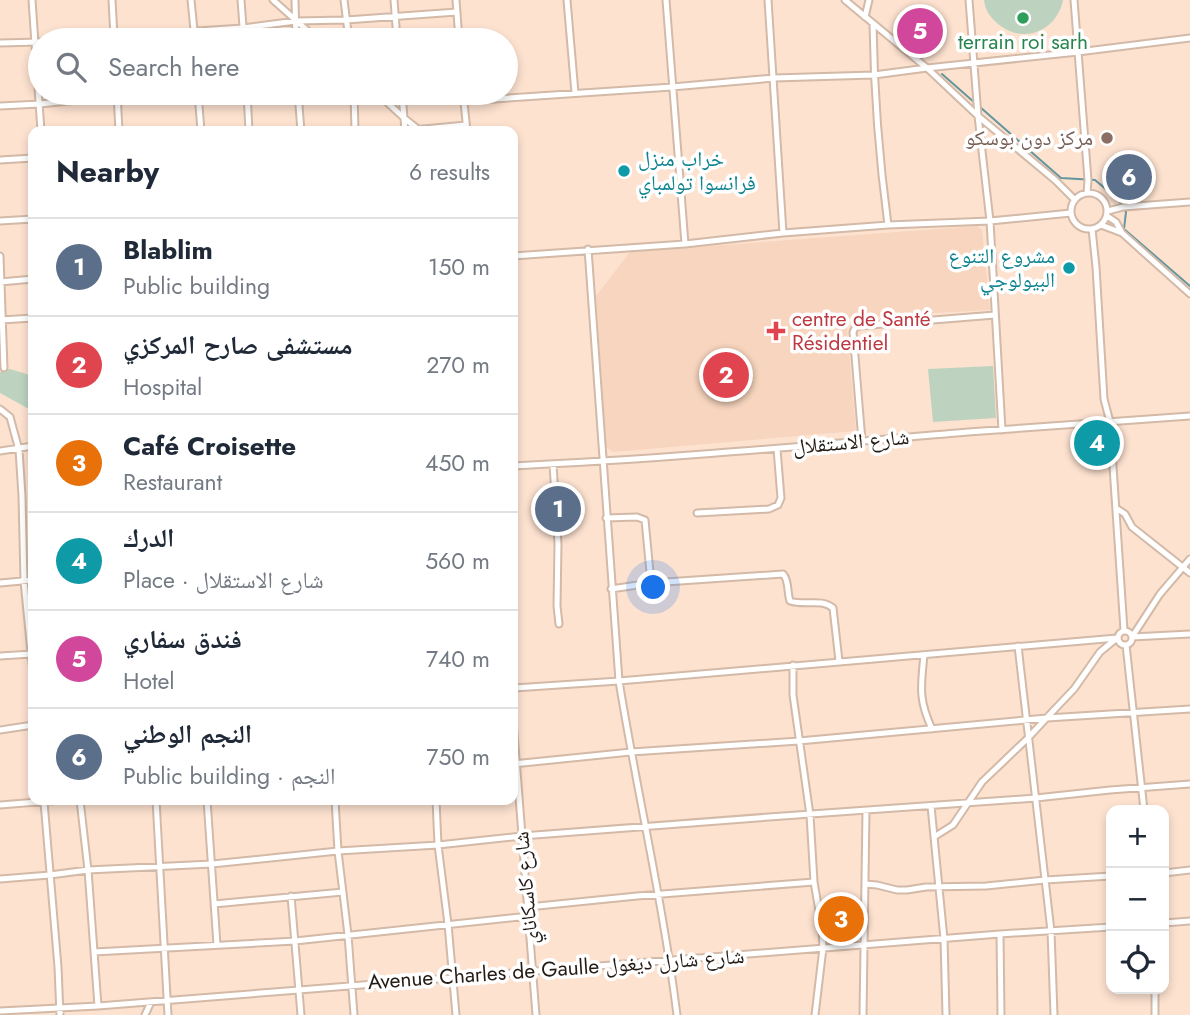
<!DOCTYPE html>
<meta charset="utf-8">
<style>
:root{--surface:#fff;--page:#f6f6f7;--text:#1f2937;--muted:#747a83;--line:#e0e1e3;--accent:#1a73e8}
body{margin:0;font-family:Jost,"Noto Naskh Arabic",sans-serif;background:var(--page);color:var(--text)}
.controls{position:absolute;right:21px;bottom:21px;display:grid;overflow:hidden;border-radius:14px;box-shadow:0 4px 10px #0003}
.controls button{width:63px;height:63px;display:grid;place-items:center;padding:0;border:0;border-bottom:2px solid var(--line);background:var(--surface);color:var(--text);font:35px sans-serif}
.you{position:absolute;left:654px;top:588px;width:24px;height:24px;margin:-18px;border:5px solid #fff;border-radius:50%;background:#1a73e8;box-shadow:0 0 0 10px #1a73e833}
.badge{display:grid;place-items:center;width:46px;height:46px;border-radius:50%;background:var(--accent);color:#fff;font-size:23px;font-weight:700}
.pin{position:absolute;translate:-50% -50%;border:4px solid #fff;box-shadow:0 2px 7px #0006}
.list{margin:0;padding:0;list-style:none}
h2{display:flex;justify-content:space-between;align-items:center;height:91px;margin:0;padding:0 28px;font-size:30px}
h2 small{font-size:23px;font-weight:400;color:var(--muted)}
.list li{display:grid;grid-template-columns:46px 1fr auto;gap:21px;align-items:center;box-sizing:border-box;height:98px;padding:0 28px;border-top:2px solid var(--line)}
.list b{display:block;font-size:26px;white-space:nowrap}
.list p{margin:0;font-size:23px;white-space:nowrap;color:var(--muted)}
.list em{font-size:23px;font-style:normal;color:var(--muted)}
.icon{flex:none;width:38px;height:38px;fill:none;stroke:currentColor;stroke-width:2;stroke-linecap:round;stroke-linejoin:round}
.map{position:relative;flex:none;width:1190px;height:1015px;overflow:hidden}
.search{position:absolute;background:var(--surface);box-shadow:0 4px 10px #0003;left:28px;top:28px;width:490px;height:77px;display:flex;align-items:center;gap:18px;box-sizing:border-box;padding:0 24px;border-radius:38px;color:var(--muted);font-size:26px}
.panel{position:absolute;background:var(--surface);box-shadow:0 4px 10px #0003;left:28px;top:126px;width:490px;height:679px;border-radius:14px}
.map>svg:first-child{display:block}
.built{fill:#f7d5be}
.green{fill:#bdd3c0}
.lines{fill:none;stroke-linecap:round;stroke-linejoin:round}
.stream{stroke:#64969e;stroke-width:2}
.minor-casing{stroke:#d3b9a7;stroke-width:9}
.minor{stroke:#fff;stroke-width:5}
.leisure-dot{fill:#2e9e5b;stroke:#fff;stroke-width:2.5}
.education-dot{fill:#8d6e63;stroke:#fff;stroke-width:2.5}
.culture-dot{fill:#0f9aa8;stroke:#fff;stroke-width:2.5}
.health-dot{fill:#e0444e;stroke:#fff;stroke-width:2.5}
.labels{text-anchor:middle;dominant-baseline:central;stroke-width:7;stroke-linejoin:round;paint-order:stroke}
.leisure-label{font-size:21px;fill:#27864d;stroke:#fff}
.education-label{font-size:21px;fill:#785e54;stroke:#fff;text-anchor:end}
.culture-label{font-size:21px;fill:#0d838f;stroke:#fff;text-anchor:start}
.health-label{font-size:21px;fill:#be3a42;stroke:#fff;text-anchor:start}
.street-label{font-size:21px;fill:#251b15;stroke:#fff}
</style>
<div class="map">
<svg width="1190" height="1015" viewBox="0 0 1190 1015">
<rect width="100%" height="100%" fill="#fde2d0"/>
<path class="built" d="M977,226l5,4 8,80 -144,8 10,113 -243,21 -7,-5 -10,-151 34,-44z"/>
<path class="green" d="M984,0h79c-6,31 -40,45 -65,24 -8,-7 -13,-14 -14,-24z
M993,366l3,52 -63,4 -5,-53z
M10,369l23,7v33l-6,-1 -27,-15v-21z"/>
<g class="lines">
<path class="stream" d="M942,74l33,29
M980,107l81,71 34,2 24,20 7,12 -2,17 66,57"/>
<defs>
<path id="minor" d="M32,0l9,131
M112,0l2,37
M191,0l4,40
M241,0l3,40
M273,0l45,40
M295,0l1,40
M344,0l5,40
M394,0l3,40
M456,0l3,40
M567,0l8,93
M666,0l19,244
M768,0l15,233
M845,0l82,68 51,48 77,64 20,20
M969,0l9,116 12,105 12,209
M1074,0l14,180 -1,13
M865,17l4,-17
M873,24c1,67 6,134 15,201
M62,40l181,-12 53,-7 50,-1 111,-8
M0,43l40,-1
M117,93l2,38
M198,93l3,38
M247,93l2,38
M298,93l3,38
M354,93l1,38
M377,93l27,25 15,12
M402,93l3,38
M463,93l4,38
M464,101l208,-14 102,-9 100,-3 53,-7 151,-16 112,-14
M0,106l40,-2 104,-11
M403,131l63,-6
M0,160l33,-2
M1071 211a18 18 0 1 1 36 0a18 18 0 1 1-36 0Z
M1108,211l15,-4 67,-5
M1107,216l9,6 6,11 68,61
M0,221l33,-2
M1101,225l21,8
M1092,229l4,38 8,132 6,23 14,208
M588,249l31,432c18,111 44,222 58,334
M0,256l4,112
M513,256l172,-12 98,-11 105,-8 102,-4 81,-8
M0,282l33,-3
M1,320l32,-2
M0,409l10,8 9,33 3,46 2,85 9,92
M862,441l-9,-109 2,-4 4,-2 136,-11
M0,451l33,-5
M553,464l5,80 -1,62 2,18
M513,466c152,-7 303,-21 455,-34 74,-6 148,-10 222,-16
M1116,508l9,6 7,13 58,46
M697,513l72,-4 9,-4 3,-7 -4,-49
M606,518l31,-1 8,3 6,63
M0,583l33,-3
M611,589l40,-6 132,-9c6,6 4,18 7,27 15,5 31,-3 43,7l6,53
M1118 638a7 7 0 1 1 14 0a7 7 0 1 1-14 0Z
M1132,637l28,-43 30,-35
M1132,637l58,-3
M1126,645l18,165
M1018,646l33,285 3,84
M924,655c-3,31 -6,44 8,74
M0,656l32,-2
M793,665v30l17,120 4,67 8,46 1,20 -8,67
M514,688l105,-7 498,-43
M513,720l23,295
M0,730l33,-5
M513,764l118,-12 168,-11 248,-23 143,-9
M80,800l8,70 10,136
M156,800l12,215
M207,800l10,145
M335,800l3,51 10,84 6,80
M436,800l2,45 10,79 8,91
M44,802l14,165 2,48
M0,805l62,-5
M931,806l13,133 2,76
M934,837l19,-12 29,-43 46,-44 26,-28 20,-21 26,-37 17,-14
M1164,873l26,-3
M0,879l50,-4 38,-5 124,-6 126,-13 100,-6 84,-9 247,-19 267,-19 74,-8 80,-6
M865,884l12,1 20,5h10l19,-3 60,-1 59,-6 66,-4
M291,896l10,119
M214,904l129,-12
M528,907l109,-11 177,-14
M1164,923l26,-2
M1000,934l1,81
M94,952l201,-11 234,-25
M0,1011l98,-5 201,-16 701,-56 111,-7
M145,1015l6,-13
M863,1015l3,-204
M1155,1015v-26"/>
</defs>
<use href="#minor" class="minor-casing"/>
<use href="#minor" class="minor"/>
</g>
<circle class="leisure-dot" cx="1023" cy="18" r="7"/>
<circle class="education-dot" cx="1107" cy="138" r="7"/>
<g class="culture-dot">
<circle cx="624" cy="171" r="7"/>
<circle cx="1069" cy="268" r="7"/>
</g>
<path class="health-dot" d="M772.5 320.5h7v7h7v7h-7v7h-7v-7h-7v-7h7z"/>
<g class="labels">
<g class="leisure-label">
<text x="1023" y="42">terrain roi sarh</text>
</g>
<g class="education-label">
<text x="1093" y="138">مركز دون بوسكو</text>
</g>
<g class="culture-label">
<text x="638" y="159">خراب منزل<tspan x="638" dy="24">فرانسوا تولمباي</tspan></text>
<text x="1055" y="256" text-anchor="end">مشروع التنوع<tspan x="1055" dy="24">البيولوجي</tspan></text>
</g>
<g class="health-label">
<text x="792" y="319">centre de Santé<tspan x="792" dy="24">Résidentiel</tspan></text>
</g>
<g class="street-label">
<text transform="translate(851 442) rotate(-5)">شارع الاستقلال</text>
<text transform="translate(526 888) rotate(-95)">شارع كاسكاناي</text>
<text transform="translate(556 969) rotate(-4)">Avenue Charles de Gaulle شارع شارل ديغول</text>
</g>
</g>
</svg>
<div class="controls">
<button>+</button>
<button>−</button>
<button><svg class="icon" aria-label="locate" viewBox="0 0 24 24"><circle cx="12" cy="12" r="6"/><path d="M12 2v4M12 18v4M2 12h4M18 12h4"/></svg></button>
</div>
<div class="you"></div>
<div class="pin badge" style="left:558px;top:509px;background:#5c6f8a">1</div>
<div class="pin badge" style="left:726px;top:375px;background:#e0444e">2</div>
<div class="pin badge" style="left:841px;top:919px;background:#e8710a">3</div>
<div class="pin badge" style="left:1097px;top:443px;background:#0f9aa8">4</div>
<div class="pin badge" style="left:920px;top:31px;background:#d1479c">5</div>
<div class="pin badge" style="left:1129px;top:177px;background:#5c6f8a">6</div>
<div class="search"><svg class="icon" aria-label="search" viewBox="0 0 24 24"><circle cx="10" cy="10" r="6"/><path d="M15 15l6 6"/></svg>Search here</div>
<section class="panel">
<h2>Nearby<small>6 results</small></h2>
<ul class="list">
<li><span class="badge" style="background:#5c6f8a">1</span><div><b>Blablim</b><p>Public building</p></div><em>150 m</em></li>
<li><span class="badge" style="background:#e0444e">2</span><div><b>مستشفى صارح المركزي</b><p>Hospital</p></div><em>270 m</em></li>
<li><span class="badge" style="background:#e8710a">3</span><div><b>Café Croisette</b><p>Restaurant</p></div><em>450 m</em></li>
<li><span class="badge" style="background:#0f9aa8">4</span><div><b>الدرك</b><p>Place · شارع الاستقلال</p></div><em>560 m</em></li>
<li><span class="badge" style="background:#d1479c">5</span><div><b>فندق سفاري</b><p>Hotel</p></div><em>740 m</em></li>
<li><span class="badge" style="background:#5c6f8a">6</span><div><b>النجم الوطني</b><p>Public building · النجم</p></div><em>750 m</em></li>
</ul>
</section>
</div>
